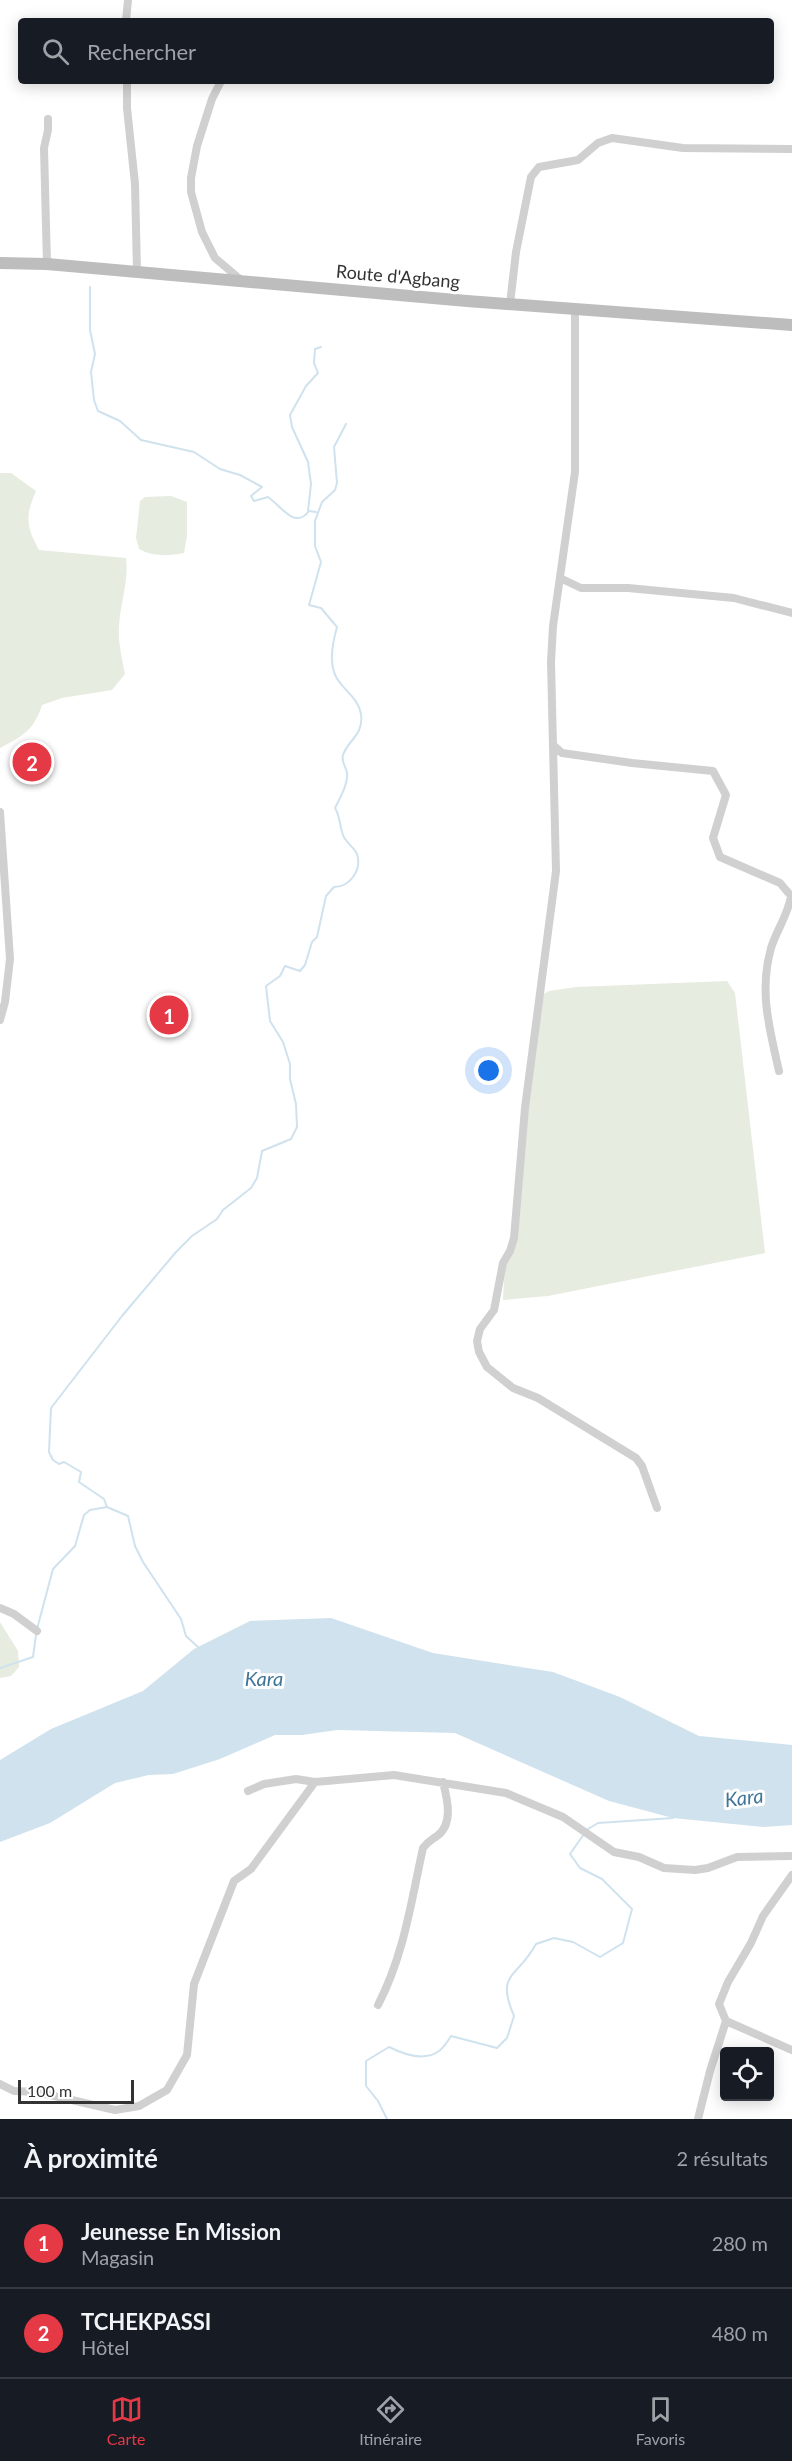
<!DOCTYPE html>
<html lang="fr">
<meta charset="utf-8">
<style>
:root{--surface:#171b24;--page:#20242c;--text:#f1f3f6;--muted:#9ea1a6;--line:#363941;--accent:#e63946}
body{margin:0;font-family:Lato,sans-serif;background:var(--page);color:var(--text)}
.controls{position:absolute;right:18px;bottom:18px;display:grid;overflow:hidden;border-radius:6px;box-shadow:0 3px 15px #0003}
.controls button{width:54px;height:54px;display:grid;place-items:center;padding:0;border:0;border-bottom:2px solid var(--line);background:var(--surface);color:var(--text);font:30px sans-serif}
.scale{position:absolute;left:18px;bottom:15px;width:116px;box-sizing:border-box;padding-left:6px;border:3px solid #333;border-top:0;font-size:16px;line-height:21px;white-space:nowrap;color:#333;-webkit-text-stroke:4px #fff;paint-order:stroke}
.you{position:absolute;left:489px;top:1071px;width:21px;height:21px;margin:-15px;border:4px solid #fff;border-radius:50%;background:#1a73e8;box-shadow:0 0 0 9px #1a73e833}
.badge{display:grid;place-items:center;width:39px;height:39px;border-radius:50%;background:var(--accent);color:#fff;font-size:20px;font-weight:700}
.pin{position:absolute;translate:-50% -50%;border:3px solid #fff;box-shadow:0 2px 6px #0006}
.list{margin:0;padding:0;list-style:none}
h2{display:flex;justify-content:space-between;align-items:center;height:78px;margin:0;padding:0 24px;font-size:26px}
h2 small{font-size:20px;font-weight:400;color:var(--muted)}
.list li{display:grid;grid-template-columns:39px 1fr auto;gap:18px;align-items:center;box-sizing:border-box;height:90px;padding:0 24px;border-top:2px solid var(--line)}
.list b{display:block;font-size:22px;white-space:nowrap}
.list p{margin:0;font-size:20px;white-space:nowrap;color:var(--muted)}
.list em{font-size:20px;font-style:normal;color:var(--muted)}
.icon{flex:none;width:33px;height:33px;fill:none;stroke:currentColor;stroke-width:2;stroke-linecap:round;stroke-linejoin:round}
.map{position:relative;flex:none;width:792px;height:2119px;overflow:hidden}
.search{position:absolute;background:var(--surface);box-shadow:0 3px 15px #0003;left:18px;right:18px;top:18px;height:66px;display:flex;align-items:center;gap:15px;box-sizing:border-box;padding:0 21px;border-radius:6px;color:var(--muted);font-size:22px}
.sheet{height:258px;background:var(--surface)}
nav{display:flex;justify-content:space-around;align-items:center;box-sizing:border-box;height:84px;border-top:2px solid var(--line);background:var(--surface);font-size:16px;color:var(--muted)}
nav a{display:grid;justify-items:center;gap:3px}
nav .on{color:var(--accent)}
.map>svg:first-child{display:block}
.green{fill:#e6ecdf}
.water{fill:#cfe2ee}
.lines{fill:none;stroke-linecap:round;stroke-linejoin:round}
.stream{stroke:#cfe2ee;stroke-width:2}
.minor{stroke:#d0d0d0;stroke-width:8}
.secondary{stroke:#bdbdbd;stroke-width:12}
.labels{text-anchor:middle;dominant-baseline:central;stroke-width:6;stroke-linejoin:round;paint-order:stroke}
.street-label{font-size:18px;fill:#333;stroke:#fff}
.water-label{font-size:20px;font-style:italic;fill:#3f7597;stroke:#fff}
</style>
<div class="map">
<svg width="792" height="2119" viewBox="0 0 792 2119">
<rect width="100%" height="100%" fill="#fff"/>
<path class="green" d="M0,473h11l25,18c-11,25 -10,35 3,59l87,8c3,23 -6,46 -7,69 -1,15 3,32 6,47l-13,16 -50,8 -20,7c-8,25 -19,31 -42,43z
M171,496l16,6v34l-3,17c-16,3 -30,4 -45,-4l-3,-11 4,-37 5,-4z
M727,981l8,12 30,260 -217,43 -45,4 2,-35 8,-13 18,-171 11,-86 7,-4 27,-4z
M0,1622l18,29 1,16 -8,9 -11,2z"/>
<path class="water" d="M331,1618l102,35 120,19 67,25 79,39 93,9v80l-29,2 -90,-9 -64,-17 -154,-68 -118,-3 -35,5h-27l-55,24 -47,15 -24,1 -34,8 -65,40 -50,19v-82l51,-31 92,-38 51,-42 56,-28z"/>
<g class="lines">
<path class="stream" d="M90,287v43l5,24 -4,18 3,28 4,11 22,10 21,19 53,12 26,17 20,6 22,12 -11,9 3,5 14,-4c13,9 27,33 41,14l7,1
M308,511l3,-27 -3,-22 -16,-35 -2,-12 16,-29 12,-13 -4,-10 1,-14 6,-2
M107,1507l-3,-8 -25,-17 2,-10 -17,-10 -5,2 -6,-4 -4,-8 2,-44 71,-92 54,-64 16,-16 25,-17 6,-9 28,-22 6,-10 5,-27 29,-12 6,-12 -1,-23 -6,-25v-15l-7,-22 -13,-21 -4,-35 14,-10 5,-10 15,5 5,-6 7,-23 5,-5 9,-41 8,-9c16,0 28,-17 23,-33 -3,-7 -11,-11 -14,-19 -4,-10 -2,-17 -8,-27 5,-10 13,-24 12,-35 -1,-7 -6,-11 -4,-18 5,-15 21,-20 18,-41 -2,-13 -12,-20 -20,-30 -14,-15 -9,-39 -4,-57l-16,-19 -12,-3 12,-43 -6,-16v-25l7,-19 13,-12 2,-7 -3,-36 12,-23
M37,1629l16,-60 22,-23 9,-31 6,-5 17,-3 21,9 7,30 8,16 38,57 5,17 13,12
M0,1668l33,-11 3,-22
M588,1829l10,-6 75,-5
M387,2119l-9,-18 -12,-15v-25l23,-14c14,7 35,15 50,4 5,-4 9,-10 12,-15l46,12 10,-10 7,-22c-19,-44 4,-38 22,-72l18,-6 19,4 27,15 23,-14 9,-34 -30,-30 -22,-11 -10,-14 14,-20"/>
<path class="minor" d="M126,21l2,-21
M127,81v27l8,76 2,88
M221,81l-9,18 -15,47 -6,32v14l11,40 13,26 26,22
M47,264l-3,-116 4,-18v-11
M510,304l6,-52 15,-75 8,-10 39,-7 20,-17 14,-5 71,10 109,1
M575,309v163l-22,154 -2,36 5,209 -31,237 -11,130 -4,13 -7,12 -9,47 -14,19 -3,12 2,11 8,15 26,21 25,10 98,60 6,8 15,42
M560,578l21,10h47l106,10 58,15
M553,745l9,8 70,10 81,8 13,24 -13,43 7,19 60,26 11,13c-3,19 -14,33 -20,52 -12,43 -2,79 8,123
M0,812l10,147 -5,43 -5,18
M0,1608l14,6 23,17
M248,1791l16,-7 32,-5 19,3 79,-7 112,18 57,24 51,35 25,5 25,11 31,2 13,-2 29,-11 55,-1
M378,2005c26,-50 33,-103 45,-157 5,-7 7,-7 14,-12 17,-12 10,-38 6,-54
M726,2021l66,29
M0,2084l14,7 23,1 78,18 24,-4 28,-16 20,-35 7,-71 40,-103 17,-12 64,-87
M698,2119l12,-48 16,-50 -7,-17 9,-22 23,-39 12,-27 29,-41"/>
<path class="secondary" d="M0,263l47,1 420,37 325,24"/>
</g>
<g class="labels">
<g class="street-label">
<text transform="translate(398 276) rotate(5)">Route d'Agbang</text>
</g>
<g class="water-label">
<text x="264" y="1678">Kara</text>
<text transform="translate(744 1797) rotate(-7)">Kara</text>
</g>
</g>
</svg>
<div class="controls">
<button><svg class="icon" aria-label="locate" viewBox="0 0 24 24"><circle cx="12" cy="12" r="6"/><path d="M12 2v4M12 18v4M2 12h4M18 12h4"/></svg></button>
</div>
<div class="scale">100 m</div>
<div class="you"></div>
<div class="pin badge" style="left:169px;top:1015px">1</div>
<div class="pin badge" style="left:32px;top:762px">2</div>
<div class="search"><svg class="icon" aria-label="search" viewBox="0 0 24 24"><circle cx="10" cy="10" r="6"/><path d="M15 15l6 6"/></svg>Rechercher</div>
</div>
<section class="sheet">
<h2>À proximité<small>2 résultats</small></h2>
<ul class="list">
<li><span class="badge">1</span><div><b>Jeunesse En Mission</b><p>Magasin</p></div><em>280 m</em></li>
<li><span class="badge">2</span><div><b>TCHEKPASSI</b><p>Hôtel</p></div><em>480 m</em></li>
</ul>
</section>
<nav>
<a class="on"><svg class="icon" aria-label="map" viewBox="0 0 24 24"><path d="M3 6l6-2 6 2 6-2v14l-6 2-6-2-6 2zM9 4v14M15 6v14"/></svg>Carte</a>
<a><svg class="icon" aria-label="directions" viewBox="0 0 24 24"><path d="M12 3l9 9-9 9-9-9zM9 14v-3h6M13 9l2 2-2 2"/></svg>Itinéraire</a>
<a><svg class="icon" aria-label="saved" viewBox="0 0 24 24"><path d="M7 4h10v16l-5-4-5 4z"/></svg>Favoris</a>
</nav>
